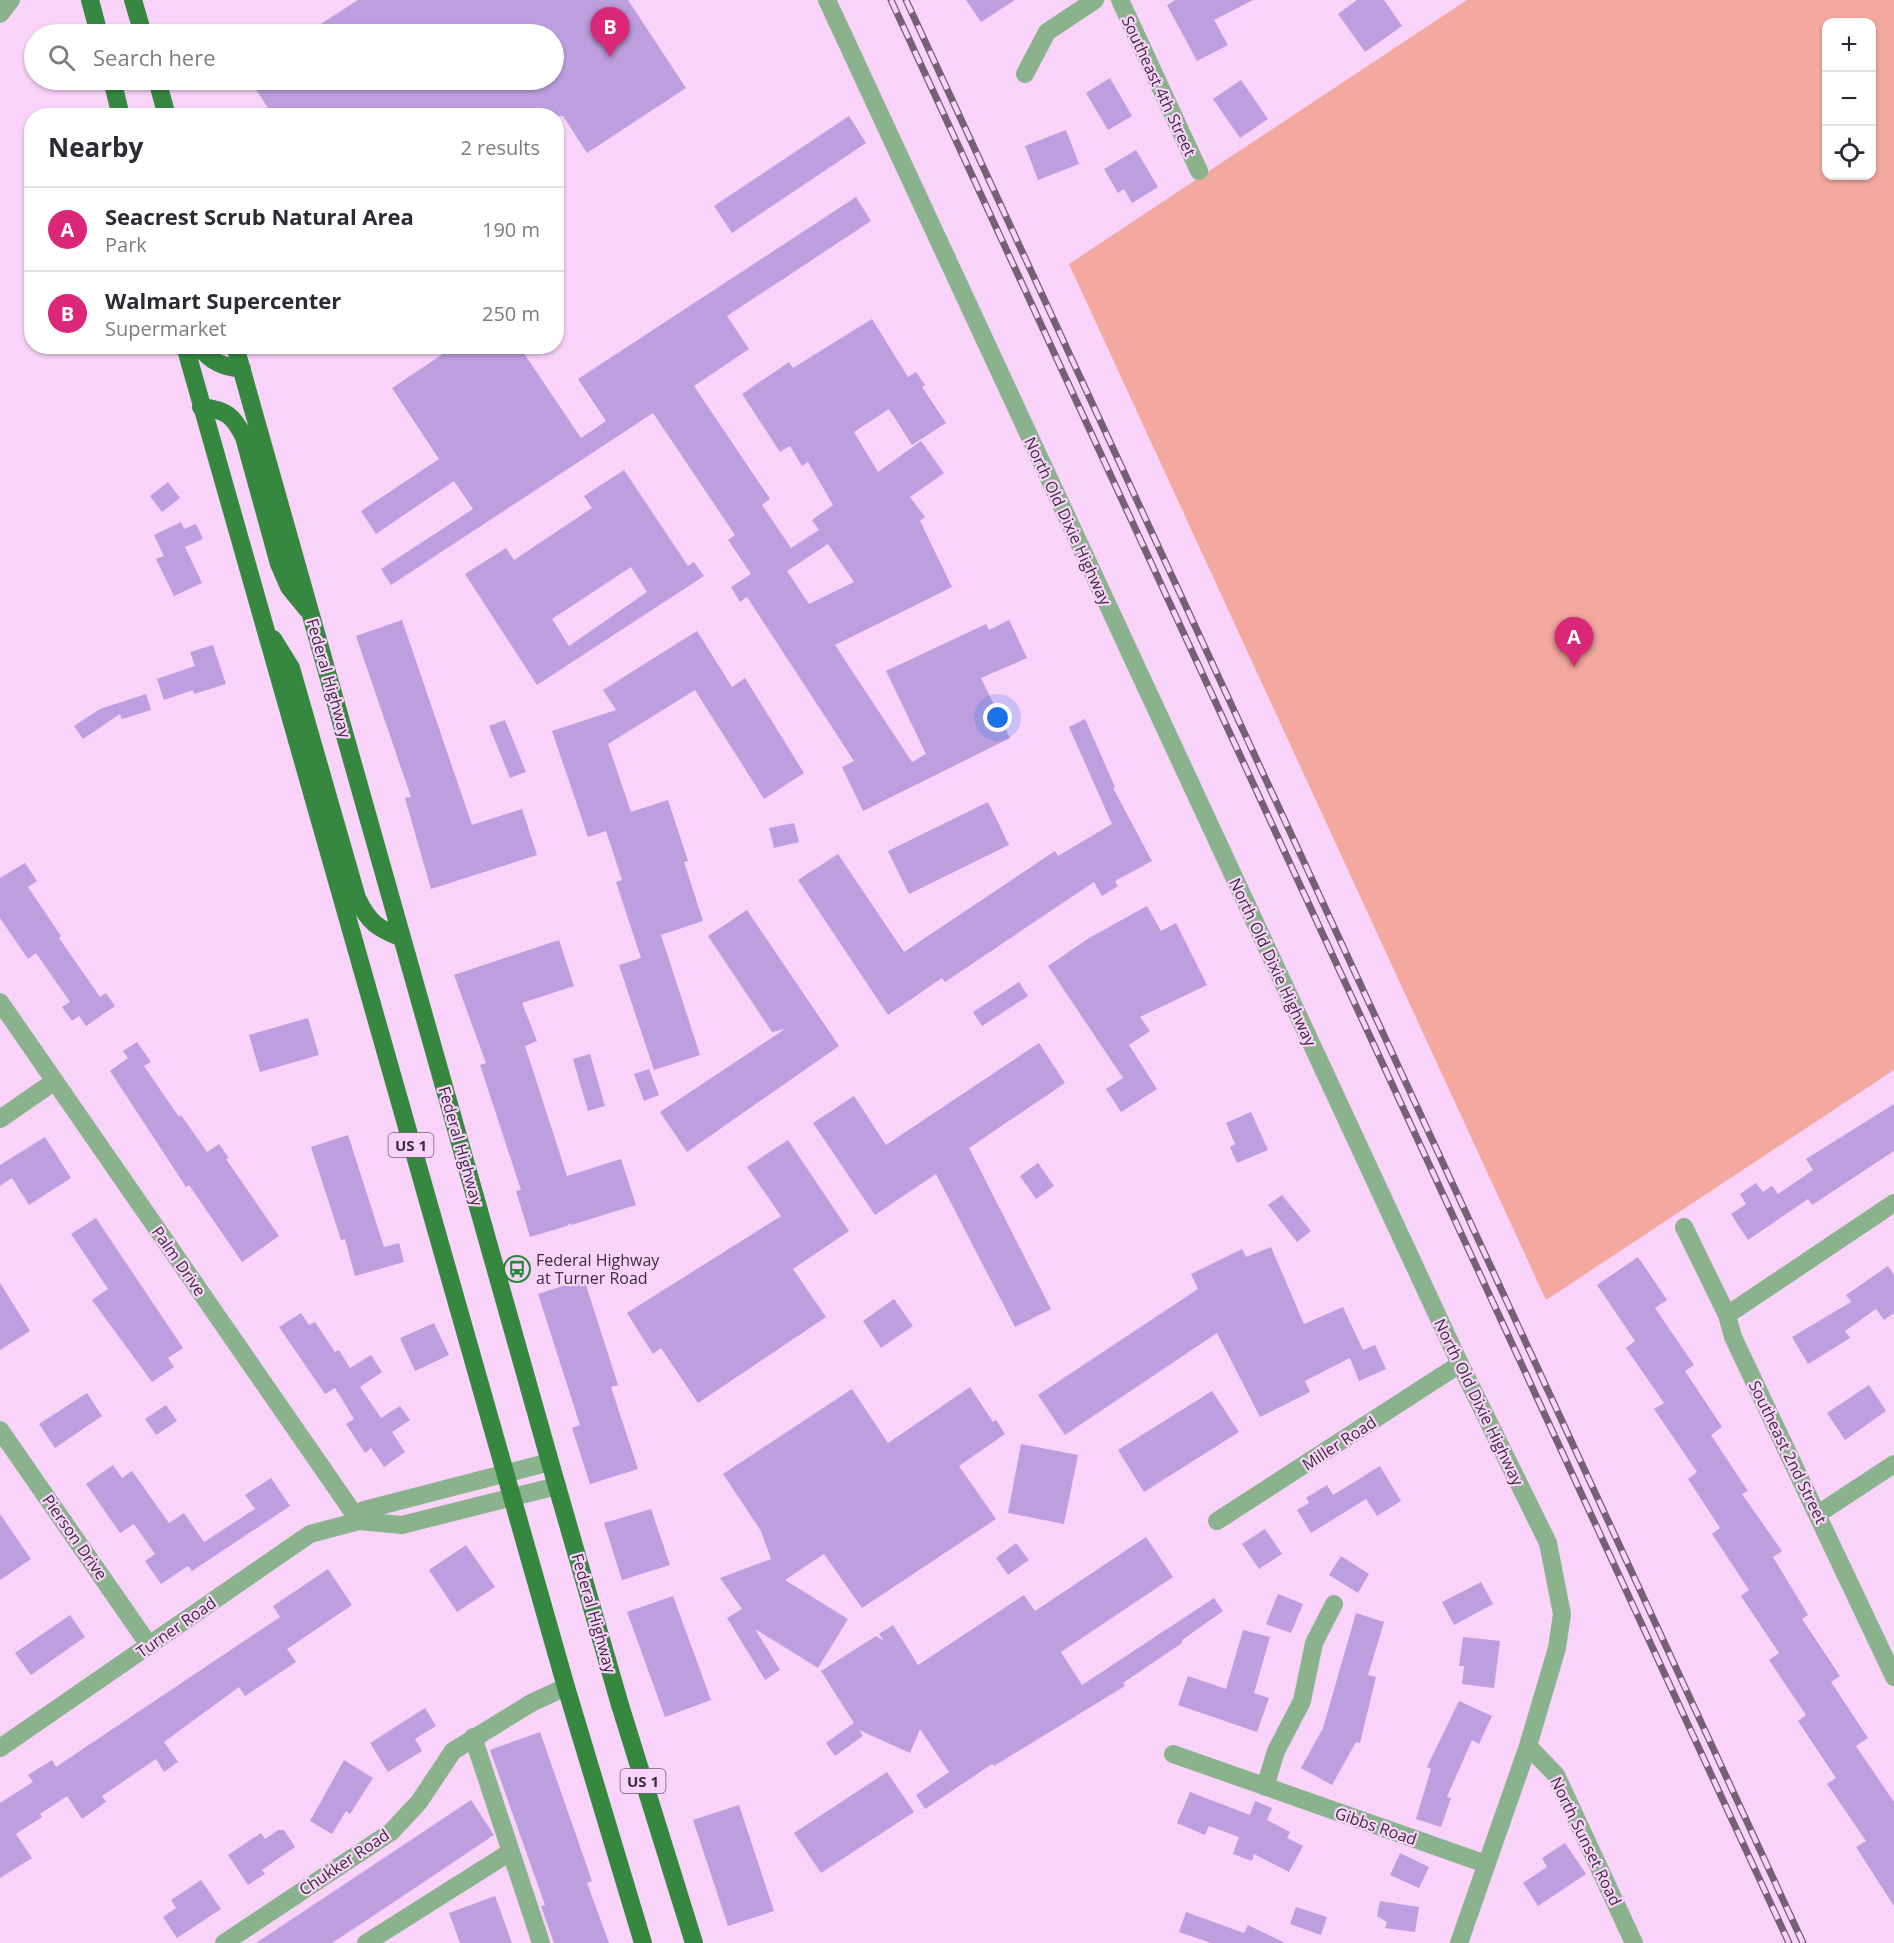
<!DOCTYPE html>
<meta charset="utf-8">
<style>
:root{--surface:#fff;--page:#f7f7f7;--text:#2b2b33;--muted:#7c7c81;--line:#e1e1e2;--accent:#db2777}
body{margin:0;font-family:"Open Sans",sans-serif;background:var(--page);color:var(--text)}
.controls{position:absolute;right:18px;top:18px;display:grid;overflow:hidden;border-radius:12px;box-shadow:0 2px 4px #0004}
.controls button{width:54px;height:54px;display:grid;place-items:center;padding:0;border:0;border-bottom:2px solid var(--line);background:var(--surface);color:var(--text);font:30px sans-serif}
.you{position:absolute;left:998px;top:718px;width:21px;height:21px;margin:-15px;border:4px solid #fff;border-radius:50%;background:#1a73e8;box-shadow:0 0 0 9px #1a73e833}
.badge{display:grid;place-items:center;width:39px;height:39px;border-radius:50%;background:var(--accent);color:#fff;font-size:20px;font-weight:700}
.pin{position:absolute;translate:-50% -50px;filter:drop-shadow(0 2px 3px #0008)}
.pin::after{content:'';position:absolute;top:32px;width:21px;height:18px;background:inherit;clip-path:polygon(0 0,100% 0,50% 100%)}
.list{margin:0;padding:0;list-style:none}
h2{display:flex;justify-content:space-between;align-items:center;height:78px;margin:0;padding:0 24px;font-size:26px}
h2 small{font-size:20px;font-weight:400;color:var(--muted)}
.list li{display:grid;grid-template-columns:39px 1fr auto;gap:18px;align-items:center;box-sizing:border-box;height:84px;padding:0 24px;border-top:2px solid var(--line)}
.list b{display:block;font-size:22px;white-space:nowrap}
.list p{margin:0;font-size:20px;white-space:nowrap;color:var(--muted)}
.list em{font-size:20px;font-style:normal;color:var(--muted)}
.icon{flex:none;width:33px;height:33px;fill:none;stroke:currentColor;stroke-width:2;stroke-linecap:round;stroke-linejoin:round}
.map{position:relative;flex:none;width:1894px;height:1943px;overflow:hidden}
.search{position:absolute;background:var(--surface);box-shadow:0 2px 4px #0004;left:24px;top:24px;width:540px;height:66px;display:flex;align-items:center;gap:15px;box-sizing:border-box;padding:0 21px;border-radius:33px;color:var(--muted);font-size:22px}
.panel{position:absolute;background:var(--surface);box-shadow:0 2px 4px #0004;left:24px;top:108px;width:540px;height:246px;border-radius:24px}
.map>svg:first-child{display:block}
.green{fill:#f3a8a0;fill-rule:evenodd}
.building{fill:#bd9fdf;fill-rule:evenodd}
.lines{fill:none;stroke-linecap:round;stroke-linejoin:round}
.minor{stroke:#8ab28c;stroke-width:18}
.tertiary{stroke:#8ab28c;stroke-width:18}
.primary{stroke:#368841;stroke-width:18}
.rail-casing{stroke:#766076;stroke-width:7}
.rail{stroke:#f9d3f9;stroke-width:4.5;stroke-dasharray:14;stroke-linecap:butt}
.labels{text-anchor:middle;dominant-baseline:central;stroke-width:4.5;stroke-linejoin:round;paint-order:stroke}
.shield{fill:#f9d3f9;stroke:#755f75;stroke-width:1.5}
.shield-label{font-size:15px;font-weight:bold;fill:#3c2d3c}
.street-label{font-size:16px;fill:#3c2d3c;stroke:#f9d3f9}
.poi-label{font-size:16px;fill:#3c2d3c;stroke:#f9d3f9;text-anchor:start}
</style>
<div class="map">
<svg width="1894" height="1943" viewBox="0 0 1894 1943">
<rect width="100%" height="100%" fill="#f9d3f9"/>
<path class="green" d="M1467,0h427v1070l-348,230 -477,-1036zM1826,22h46v154h-46z"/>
<path class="building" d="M358,0h270l58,88 -99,65 -24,-37h-290l-23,-36h304v-46h-249z
M966,0h49l-34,22z
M1175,0h78l-39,20 14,25 -31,16 -30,-56z
M1357,0h27l18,26 -37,26 -27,-38z
M1110,78l22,38 -24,14 -22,-37z
M1241,80l27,39 -28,19 -27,-39z
M849,116l17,27 -134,90 -18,-27z
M1066,130l13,34 -41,16 -13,-34z
M1136,150l22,37 -26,16 -8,-14 -6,4 -14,-24z
M856,197l15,24 -144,95 22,33 -55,37 76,113 -8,6 29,43 28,-18 -7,-10 21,-15 -25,-43 -6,4 -12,-20 -10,6 -38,-58 47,-32 4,6 79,-49 36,58 8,-5 9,13 -3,2 24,36 -34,22 -23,-36 -35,23 24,40 43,-31 23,32 -34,24 15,20 -5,4 32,66 -117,58 77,117 14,-8 -40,-83 100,-47 3,6 20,-10 18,38 -46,20 29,60 -147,73 -21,-44 12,-6 -107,-164 -7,5 -9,-15 20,-13 -23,-34 7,-5 -82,-122 -262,172 -10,-16 92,-60 -19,-28 -78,53 -15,-23 78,-52 -47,-71 63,-42h64l62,92 25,-17 -28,-42zM828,544l26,38 -45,22 -22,-33z
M624,470l64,96 6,-4 10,14 -167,109 -72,-111 41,-26 8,12 78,-52 -8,-12zM631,567l16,25 -78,54 -17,-27z
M168,482l12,16 -18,14 -12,-16z
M181,522l3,7 12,-5 7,15 -18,8 17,36 -28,13 -18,-37 8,-3 -10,-21z
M402,620l70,205 50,-16 15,46 -106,34 -26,-91 6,-1 -55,-161z
M697,631l35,56 13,-9 59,95 -40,26 -69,-109 -87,54 23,68 37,-12 20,61 -4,1 19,59 -42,14 39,120 -46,15 -35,-105 22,-7 -25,-76 6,-2 -16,-49 -18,6 -36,-106 64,-21 -13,-20z
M213,645l13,39 -32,10 -1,-4 -29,10 -7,-21 38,-13 -5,-14z
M146,694l5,16 -29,9 -2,-5 -37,25 -9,-13 26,-17z
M1085,719l30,68 -2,1 39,73 -37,20 3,5 -16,10 -8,-14 -149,100 -3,-4 -54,37 -90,-135 40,-26 66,98 151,-101 3,5 54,-32 -43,-97z
M505,720l21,52 -16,6 -21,-52z
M988,802l21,43 -100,49 -21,-43z
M794,823l5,19 -25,6 -5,-20z
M25,863l12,18 -9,6 33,49 -2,2 41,59 6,-4 9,13 -29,20 -7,-10 -7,5 -10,-14 8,-5 -34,-49 -8,6 -28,-41v-40z
M1147,906l14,25 15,-8 31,62 -67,32 10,14 -21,14 28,44 -36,23 -15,-23 17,-11 -75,-112 41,-28z
M747,910l92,136 -152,106 -27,-40 125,-83 -13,3 -64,-96z
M559,940l15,46 -52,17 15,38 -12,5 42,130 54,-17 15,46 -65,20 -1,-2 -3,3 -37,11 -14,-46 5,-1 -41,-125 6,-2 -32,-88z
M1019,982l9,14 -46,30 -9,-14z
M308,1018l11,37 -59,17 -11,-37z
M137,1042l14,20 -7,4 35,51 2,-2 26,37 12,-8 10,14 -3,1 53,77 -37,26 -53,-77 -3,2 -76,-116 18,-13 -5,-7z
M1039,1043l26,40 -96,65 82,161 -36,18 -79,-153 -61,41 -62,-92 41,-27 32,49z
M590,1054l15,52 -17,5 -15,-52z
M649,1069l10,26 -15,6 -10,-27z
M1894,1104v47l-82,54 -4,-6 -60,41 -17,-26 15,-10 -6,-10 16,-11 7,9 9,-6 6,8 35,-24 -7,-11z
M1251,1112l17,38 -31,13 -7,-16 5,-3 -9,-21z
M348,1135l36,112 15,-4 5,19 -49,14 -10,-37 -4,1 -30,-93z
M45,1137l26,41 -42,27 -17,-27 -12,8v-21z
M788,1140l61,91 -56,38 33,48 -128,86 -37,-55 -8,6 -26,-41 154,-97 -34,-49z
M1038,1163l16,23 -18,13 -16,-23z
M1282,1195l29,36 -14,11 -29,-37z
M96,1218l87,130 -15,10 6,9 -22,15 -60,-82 16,-11 -37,-55z
M1271,1247l33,77 39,-17 20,43 12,-5 11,24 -27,12 -9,-23 -45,23 5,11 -50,25 -43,-84 -152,102 -27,-40 160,-106 -7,-15 51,-25 4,8z
M1638,1257l29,43 -12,8 39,57 -9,6 37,56 -11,8 37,56 -6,3 40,57 -9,6 35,58 -6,4 38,57 -9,6 37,56 -12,8 38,56v104l-38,-59 10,-6 -39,-57 9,-6 -38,-57 8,-6 -37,-55 10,-7 -38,-57 8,-6 -37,-56 8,-6 -32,-49 9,-7 -43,-63 10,-6 -38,-55 9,-7 -38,-56z
M1888,1266l6,9v38l-10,7 -8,-11 -31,22 5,7 -42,26 -16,-27 59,-35 -5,-7z
M584,1279l34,106 -7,2 27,82 -48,15 -18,-56 8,-3 -42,-131z
M0,1283l30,48 -30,19z
M894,1299l19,27 -32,22 -18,-27z
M301,1313l8,12 6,-3 20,30 4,-2 11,18 21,-13 11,17 -22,15 21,31 19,-12 10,14 -18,12 13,20 -21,15 -13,-19 -6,5 -19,-29 8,-5 -19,-31 -10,6 -46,-67z
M434,1323l15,32 -34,16 -15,-33z
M1869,1385l17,26 -41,29 -18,-27z
M970,1387l23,35 3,-2 9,14 -46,32 37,53 -134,89 -38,-54 -39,26 63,39 -30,49 -63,-39 25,41 -15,10 -38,-62 15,-9 -22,-31 51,-19 -10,-28 -38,-57 129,-85 36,54z
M1212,1391l27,41 -95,60 -26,-42z
M87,1393l15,23 -47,32 -16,-24z
M166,1405l11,16 -21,14 -11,-16z
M1021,1444l57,11 -14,69 -56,-11z
M113,1465l9,13 10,-7 37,52 15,-10 20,29 51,-33 -10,-14 26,-17 19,28 -98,65 -4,-5 -27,18 -16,-23 10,-7 -21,-30 -14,9 -34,-49z
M1380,1466l21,35 -24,15 -11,-17 -55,34 -14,-23 12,-7 -3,-5 21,-13 6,10z
M651,1509l19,56 -48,15 -18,-57z
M0,1514l31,45 -31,21z
M1265,1529l17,25 -23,15 -17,-25z
M1146,1537l27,40 -112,75 21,33 132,-87 9,13 -41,29v3l-59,40 2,3 -131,80 -2,-2 -67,45 -9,-14 33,-23 -29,-43 -10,24 -51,-23 4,6 -28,20 -9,-13 28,-20 -33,-52 55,-35 8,5 -5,-7 14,-9 25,40 106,-70 11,16z
M1016,1543l13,17 -21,15 -12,-17z
M466,1545l29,42 -38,25 -28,-42z
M1341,1556l28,18 -11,19 -29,-18z
M328,1569l24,36 -65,44 9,13 -51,34 -6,-9 -75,55 14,20 -14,10 -8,-13 -54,37 4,6 -24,17 -15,-23 -27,18 2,3 -26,17 16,24 -32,20v-75l33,-21 -5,-7 24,-15 4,7 224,-150 -7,-11z
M1481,1582l12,22 -39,21 -12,-23z
M1278,1594l25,10 -12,29 -25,-9z
M673,1596l38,104 -46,17 -38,-105z
M1356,1613l28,9 -16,53 8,2 -16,66 -4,-1 -24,43 -31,-17 22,-40z
M70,1615l15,22 -54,38 -16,-22z
M1243,1630l27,7 -16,56 15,5 -12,34 -79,-27 10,-29 38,13z
M1463,1637l37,4 -6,47 -32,-4 2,-18h-5z
M1459,1701l33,15 -13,28 -7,-4 -25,57 4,1 -10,29 -25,-8 15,-50 -4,-2z
M425,1708l11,18 -21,13 7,12 -34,21 -18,-29z
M540,1732l52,149 -5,2 22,60h-55l-13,-37 4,-1 -55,-155z
M344,1760l29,18 -23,36 -4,-3 -14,23 -22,-13z
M887,1772l27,40 -93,61 -27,-40z
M1190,1792l60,23 5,-14 17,7 -5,12 23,12 -3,6 16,8 -14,26 -35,-18 -2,7 -19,-7 6,-17 -30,-11 -4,9 -28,-12z
M471,1800l23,35 -112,75 -50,33h-76z
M739,1805l35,106 -46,15 -35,-106z
M278,1830h6l11,17 -33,23 3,4 -17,11 -20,-30 33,-22 4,6z
M1565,1843l21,31 -48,32 -15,-23 24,-16 -5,-9z
M1400,1853l29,14 -10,21 -29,-13z
M201,1880l20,29 -44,29 -14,-21 13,-9 -5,-8z
M495,1896l17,47h-52l-11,-30z
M1380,1901l39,6 -4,25 -30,-4 2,-6 -10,-6z
M1296,1907l31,10 -6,18 -31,-11z
M1186,1912l58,21 4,-8 37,18h-74l-32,-11z"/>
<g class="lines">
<path class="minor" d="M1120,0l79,171
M0,14l11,-14
M1025,74l22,-42 48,-32
M0,1002l359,519
M0,1119l55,-38
M1684,1227l43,88 6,22 161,340
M1727,1315l167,-112
M0,1430l149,215
M1818,1514l76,-50
M359,1521l5,-11 186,-48
M1217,1521l243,-157
M473,1737l68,206
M1528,1746l28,29 78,168
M0,1748l310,-214 49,-13 43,4 155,-39
M1173,1754l313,110
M1265,1787l11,-36 26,-50 12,-58 20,-39
M224,1943l167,-111 28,-30 34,-51 80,-49 33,-15
M366,1943l144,-91"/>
<path class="tertiary" d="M827,0l633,1364 88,179 14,71 -5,34 -29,98 -69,197"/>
<path class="primary" d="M90,0l9,34
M133,0l10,34
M112,80l9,36
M157,80l10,36
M185,346l381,1341 77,256
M199,346c12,16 24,21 43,23
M235,346l315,1116 70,243 74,238
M201,407c25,3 32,8 43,30l35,127 10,23 18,22
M273,639l18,29 66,230c12,25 20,30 45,40"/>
<defs>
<path id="rail" d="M891,0l898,1943
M906,0l897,1943"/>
</defs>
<use href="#rail" class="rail-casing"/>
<use href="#rail" class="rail"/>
</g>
<defs>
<symbol id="bus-ring" viewBox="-11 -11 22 22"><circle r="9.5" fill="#f9d3f9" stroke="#2a8739" stroke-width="1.5"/><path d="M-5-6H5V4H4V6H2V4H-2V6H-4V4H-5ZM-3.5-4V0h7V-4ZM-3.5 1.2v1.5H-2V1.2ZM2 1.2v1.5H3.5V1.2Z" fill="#2a8739"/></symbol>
</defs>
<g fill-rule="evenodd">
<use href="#bus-ring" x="502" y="1254" width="30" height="30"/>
</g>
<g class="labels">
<g class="shield">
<rect x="388.5" y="1133" width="45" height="24" rx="4.5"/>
<rect x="620.5" y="1769" width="45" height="24" rx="4.5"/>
</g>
<g class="shield-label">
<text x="411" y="1145">US 1</text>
<text x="643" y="1781">US 1</text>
</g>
<g class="street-label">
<text transform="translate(1159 86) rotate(65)">Southeast 4th Street</text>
<text transform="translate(1068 521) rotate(65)">North Old Dixie Highway</text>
<text transform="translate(329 678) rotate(74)">Federal Highway</text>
<text transform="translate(1273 962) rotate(65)">North Old Dixie Highway</text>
<text transform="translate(461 1146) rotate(74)">Federal Highway</text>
<text transform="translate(179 1261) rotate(55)">Palm Drive</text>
<text transform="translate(1479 1402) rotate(64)">North Old Dixie Highway</text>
<text transform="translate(1339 1443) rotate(-33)">Miller Road</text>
<text transform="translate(1788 1452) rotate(64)">Southeast 2nd Street</text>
<text transform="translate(75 1537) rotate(55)">Pierson Drive</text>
<text transform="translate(594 1613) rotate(74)">Federal Highway</text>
<text transform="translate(176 1627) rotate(-35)">Turner Road</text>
<text transform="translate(1376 1826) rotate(19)">Gibbs Road</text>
<text transform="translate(1586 1841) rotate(64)">North Sunset Road</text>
<text transform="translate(344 1862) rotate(-34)">Chukker Road</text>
</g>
<g class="poi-label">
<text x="536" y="1260">Federal Highway<tspan x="536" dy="18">at Turner Road</tspan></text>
</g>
</g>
</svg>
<div class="controls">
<button>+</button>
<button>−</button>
<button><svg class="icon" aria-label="locate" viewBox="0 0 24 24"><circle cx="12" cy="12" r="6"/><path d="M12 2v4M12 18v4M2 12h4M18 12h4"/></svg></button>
</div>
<div class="you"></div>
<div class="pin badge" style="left:1574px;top:667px">A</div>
<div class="pin badge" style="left:610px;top:57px">B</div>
<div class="search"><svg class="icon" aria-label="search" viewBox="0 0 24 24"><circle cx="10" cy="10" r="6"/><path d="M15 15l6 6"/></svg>Search here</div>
<section class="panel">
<h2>Nearby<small>2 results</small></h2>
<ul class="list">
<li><span class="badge">A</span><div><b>Seacrest Scrub Natural Area</b><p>Park</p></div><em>190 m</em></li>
<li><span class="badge">B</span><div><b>Walmart Supercenter</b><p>Supermarket</p></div><em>250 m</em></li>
</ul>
</section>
</div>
